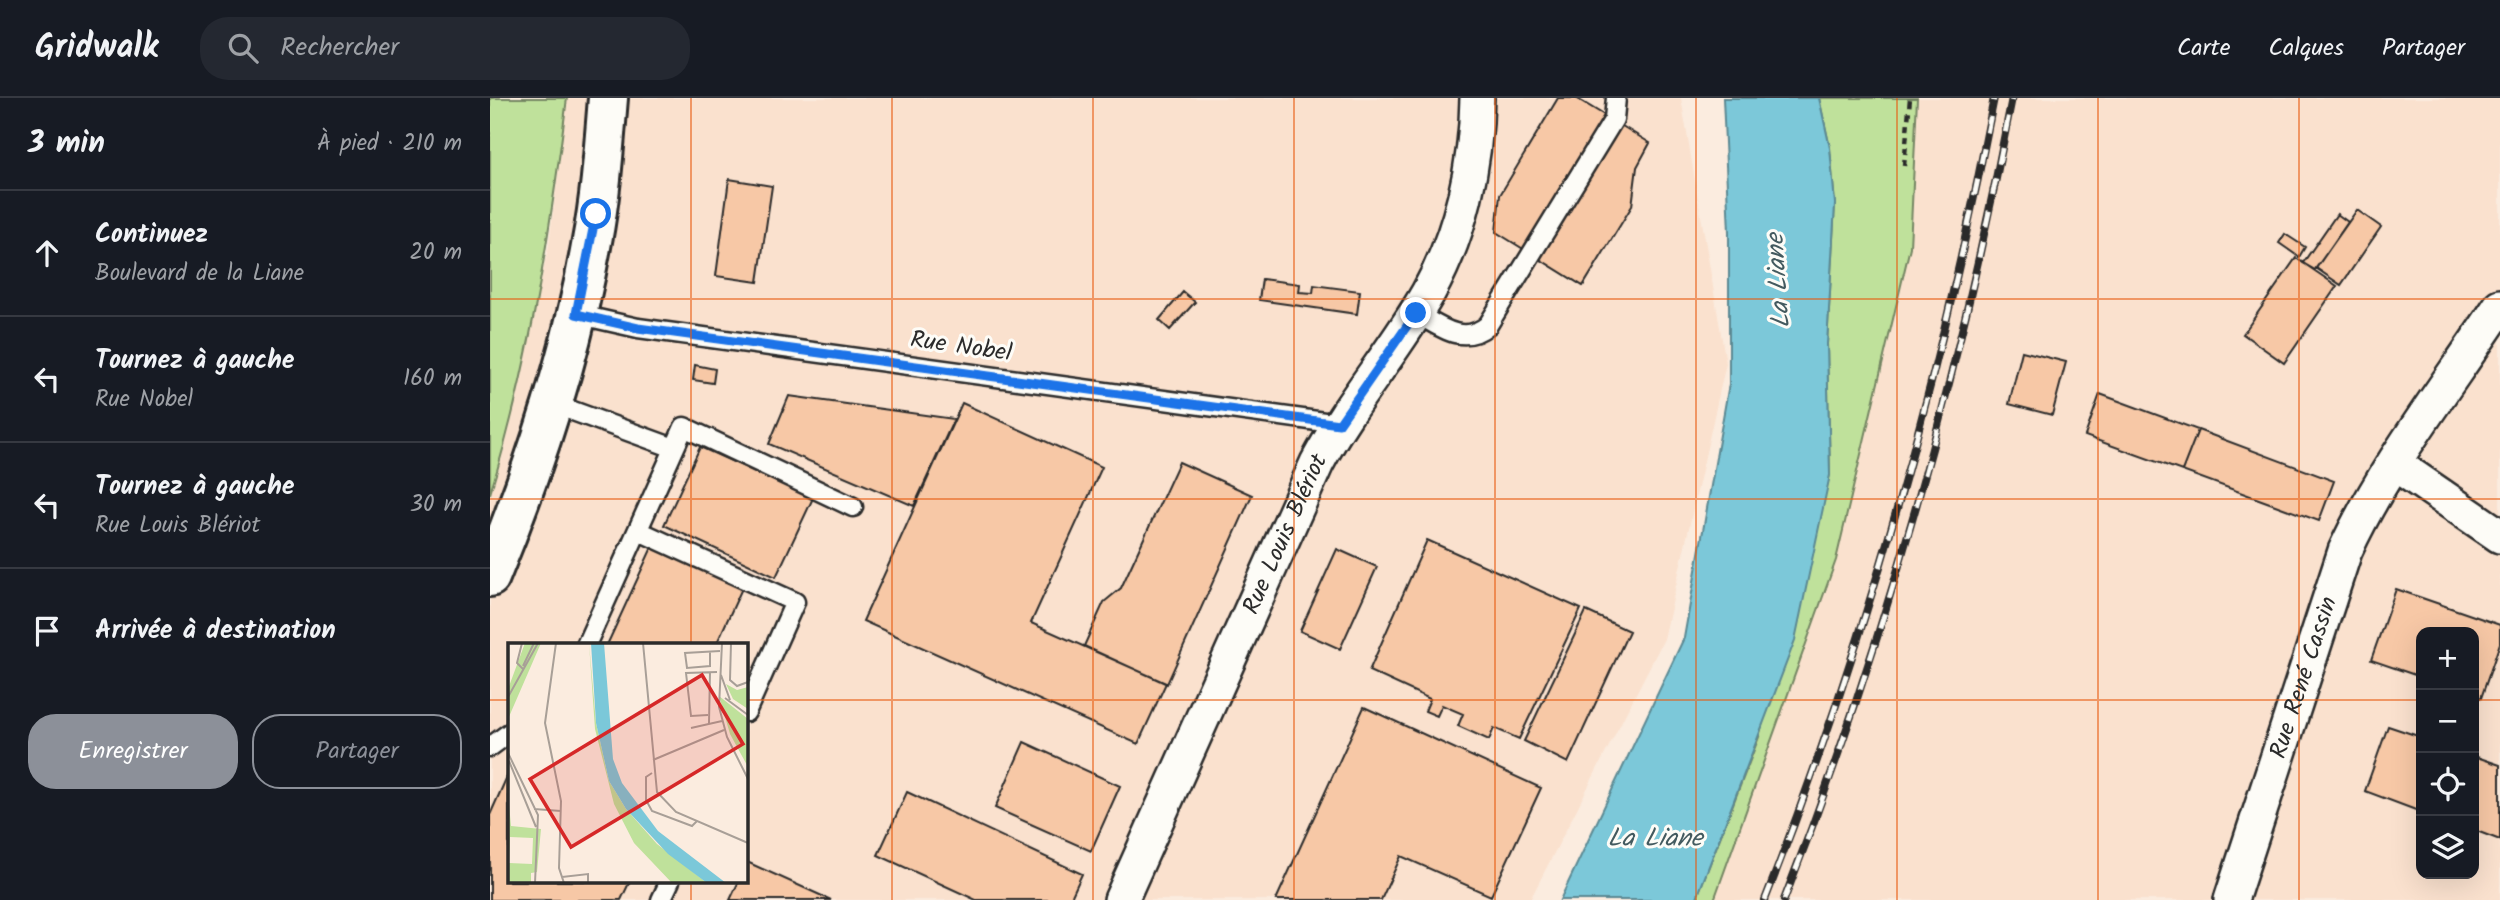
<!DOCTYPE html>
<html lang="fr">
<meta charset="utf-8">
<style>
:root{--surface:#171b24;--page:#242831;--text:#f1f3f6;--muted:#9ea1a6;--line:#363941;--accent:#8c9099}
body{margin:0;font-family:Kalam,sans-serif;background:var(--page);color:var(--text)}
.controls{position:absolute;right:21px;bottom:21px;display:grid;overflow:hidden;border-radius:14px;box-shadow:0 7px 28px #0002}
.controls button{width:63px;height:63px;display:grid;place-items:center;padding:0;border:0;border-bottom:2px solid var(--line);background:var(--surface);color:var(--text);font:35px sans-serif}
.stop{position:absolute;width:21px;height:21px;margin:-16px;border:5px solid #1a73e8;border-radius:50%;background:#fff}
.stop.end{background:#1a73e8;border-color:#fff;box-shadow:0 2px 7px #0008}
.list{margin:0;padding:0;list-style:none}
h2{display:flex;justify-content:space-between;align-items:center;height:91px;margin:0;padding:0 28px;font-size:30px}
h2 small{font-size:23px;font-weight:400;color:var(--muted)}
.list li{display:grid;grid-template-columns:46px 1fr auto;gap:21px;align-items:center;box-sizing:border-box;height:126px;padding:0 28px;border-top:2px solid var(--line)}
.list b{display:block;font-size:26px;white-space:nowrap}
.list p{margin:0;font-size:23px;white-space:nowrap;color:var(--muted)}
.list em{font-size:23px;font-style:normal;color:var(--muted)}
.actions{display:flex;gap:14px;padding:21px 28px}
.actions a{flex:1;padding:16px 0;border:2px solid var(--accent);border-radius:28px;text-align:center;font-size:24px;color:var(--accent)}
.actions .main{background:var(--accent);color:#fff}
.icon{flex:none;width:38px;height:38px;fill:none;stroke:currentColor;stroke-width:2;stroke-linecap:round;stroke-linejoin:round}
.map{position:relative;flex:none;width:2010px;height:802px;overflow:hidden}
header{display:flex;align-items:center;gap:42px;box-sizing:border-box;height:98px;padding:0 35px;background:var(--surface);border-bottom:2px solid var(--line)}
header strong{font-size:33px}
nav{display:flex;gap:38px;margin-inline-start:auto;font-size:24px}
.search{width:490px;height:63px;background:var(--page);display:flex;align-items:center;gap:18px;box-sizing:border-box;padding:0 24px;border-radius:28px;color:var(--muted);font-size:26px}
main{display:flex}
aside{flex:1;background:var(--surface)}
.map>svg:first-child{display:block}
.built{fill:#fae1ce;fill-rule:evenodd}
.green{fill:#bfe19b;stroke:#758663;stroke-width:2}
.water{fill:#7bc8d9;stroke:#5b8993;stroke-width:2}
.building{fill:#f7c8a6;stroke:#2b2b2b;stroke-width:2}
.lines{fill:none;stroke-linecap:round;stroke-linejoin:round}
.service-casing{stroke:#2b2b2b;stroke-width:23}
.minor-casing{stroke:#2b2b2b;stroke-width:38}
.primary-casing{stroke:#2b2b2b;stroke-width:44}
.path{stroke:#2b2b2b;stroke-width:4.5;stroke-dasharray:7 5;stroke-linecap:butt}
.service{stroke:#fdfcf7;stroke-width:18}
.minor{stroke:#fdfcf7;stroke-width:33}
.primary{stroke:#fdfcf7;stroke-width:38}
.rail-casing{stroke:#2b2b2b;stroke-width:8}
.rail{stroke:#fdfcf7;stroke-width:5;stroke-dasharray:16;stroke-linecap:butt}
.route{stroke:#1a73e8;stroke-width:9}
.grid{fill:none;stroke:#e8590c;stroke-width:2;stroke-opacity:0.55}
.labels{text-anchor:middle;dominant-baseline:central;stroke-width:6;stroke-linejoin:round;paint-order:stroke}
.street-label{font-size:24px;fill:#2b2b2b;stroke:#fdfcf7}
.water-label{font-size:26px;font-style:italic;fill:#435a5f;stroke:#fdfcf7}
.inset-road{fill:none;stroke:#a89f97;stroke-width:2}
.view{fill:#d62828;fill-opacity:0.15;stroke:#d62828;stroke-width:3.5}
.inset-edge{fill:none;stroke:#2b2b2b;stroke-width:3.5}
</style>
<header>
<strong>Gridwalk</strong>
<div class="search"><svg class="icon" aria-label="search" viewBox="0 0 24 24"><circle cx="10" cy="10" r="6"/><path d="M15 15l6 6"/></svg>Rechercher</div>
<nav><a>Carte</a><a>Calques</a><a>Partager</a></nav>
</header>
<main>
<aside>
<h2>3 min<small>À pied · 210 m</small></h2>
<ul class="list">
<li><svg class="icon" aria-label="ahead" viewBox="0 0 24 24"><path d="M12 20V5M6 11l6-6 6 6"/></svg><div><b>Continuez</b><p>Boulevard de la Liane</p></div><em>20 m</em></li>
<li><svg class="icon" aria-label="left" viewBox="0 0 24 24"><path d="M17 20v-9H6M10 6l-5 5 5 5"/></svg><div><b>Tournez à gauche</b><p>Rue Nobel</p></div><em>160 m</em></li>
<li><svg class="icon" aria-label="left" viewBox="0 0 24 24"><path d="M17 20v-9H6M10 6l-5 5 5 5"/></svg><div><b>Tournez à gauche</b><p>Rue Louis Blériot</p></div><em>30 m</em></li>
<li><svg class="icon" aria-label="arrive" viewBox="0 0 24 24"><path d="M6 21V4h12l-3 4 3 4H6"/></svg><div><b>Arrivée à destination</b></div></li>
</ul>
<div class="actions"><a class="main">Enregistrer</a><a>Partager</a></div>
</aside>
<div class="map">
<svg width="2010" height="802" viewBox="0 0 2010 802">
<rect width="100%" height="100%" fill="#fbecdf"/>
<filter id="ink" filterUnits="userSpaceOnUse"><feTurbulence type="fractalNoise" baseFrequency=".0143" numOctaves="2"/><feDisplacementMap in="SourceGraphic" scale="14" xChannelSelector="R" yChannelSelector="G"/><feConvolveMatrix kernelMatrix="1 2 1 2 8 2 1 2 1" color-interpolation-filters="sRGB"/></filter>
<g filter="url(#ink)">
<path class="built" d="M77,0h1114l45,265 -62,276 -134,261h-1040v-406l11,-37 48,-213zM19,547h237v236h-237z
M1427,0h583v802h-786l122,-340 74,-313zM1931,534h53v242h-53z"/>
<path class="green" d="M0,0h77c-17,133 -37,267 -77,396z
M1329,0h98l-7,149 -74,313 -122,340h-18l63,-163 71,-262 -3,-131 8,-140 -5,-56z"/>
<path class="water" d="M1233,0h96l11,50 5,56 -8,140 3,131 -35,165 -99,260h-136l124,-262 45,-254v-152z"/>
<path class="building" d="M1068,0h18l74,45 -13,24 -5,39 -49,80 -87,-54 4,-37z
M239,81l43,7 -14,96 -42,-6z
M1867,112l24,17 -40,58 -25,-17z
M1847,116l11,8 -33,48 -12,-7z
M1795,136l20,13 -6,10 -20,-14z
M1806,160l41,28 -53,77 -41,-29z
M772,181l38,5 -1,8 14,1 1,-8 46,6 -3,23 -98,-14z
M693,194l12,10 -25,28 -11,-10z
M1532,253l44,11 -14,53 -43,-11z
M205,267l20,4 -2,14 -20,-3z
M1610,296l98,36 -16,41 -97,-35z
M299,298l165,23 -40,87 -145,-62z
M472,305l140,64 -71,156 135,60 -28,61 -275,-123z
M1708,332l136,51 -15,40 -137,-50z
M210,349l113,51 -37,79 -112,-52z
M689,364l73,33 -85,189 -83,-38 20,-44 17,-14z
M937,442l154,69 -62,130 -25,-11 -5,12 -31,-14 5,-12 -21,-9 -5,11 -12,-5 5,-12 -61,-28z
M163,447l90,41 -27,59h-109z
M847,451l40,18 -37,82 -40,-18z
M1906,491l104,36v18l-19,55 -7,-2v-64h-53v45l-50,-17z
M1096,513l43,20 -61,132 -44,-22z
M874,609l177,81 -50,108 -90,-40 -20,44h-105z
M1898,628l33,11v75l-56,-21z
M534,644l96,44 -29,65 -96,-43z
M1984,658l26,9v75l-26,-10z
M19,674v109h121l-9,19h-131v-85z
M417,694l175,82 -12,26h-94l-98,-45z
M257,764l84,38h-101l9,-19h7z"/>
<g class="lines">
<defs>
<path id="service" d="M926,215c24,14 47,33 72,12l126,-206 2,-21
M86,216l62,14 701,96
M61,305l123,45
M149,433l156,71 -49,110
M96,547l98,-218 169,80
M0,649l19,-14
M171,802l9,-19"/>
<g id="minor">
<path d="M1905,366l105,72"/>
<path id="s1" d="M631,802l196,-437c32,-60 77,-111 111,-170 33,-59 48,-128 49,-195"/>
<path id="s2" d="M1741,802l114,-349c39,-85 103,-166 155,-245"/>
</g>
<path id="primary" d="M0,479c44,-107 82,-222 102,-336 9,-47 12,-95 16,-143"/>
</defs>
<use href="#service" class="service-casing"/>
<use href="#minor" class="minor-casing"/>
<use href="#primary" class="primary-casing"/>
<path class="path" d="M1414,68l6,-68"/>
<use href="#service" class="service"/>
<use href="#minor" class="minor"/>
<use href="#primary" class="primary"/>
<defs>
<path id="rail" d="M1275,802c102,-259 177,-529 229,-802
M1294,802c102,-259 176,-529 228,-802"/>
</defs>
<use href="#rail" class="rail-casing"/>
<use href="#rail" class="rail"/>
</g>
</g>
<g class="lines" filter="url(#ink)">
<path class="route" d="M106,116l-20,100 62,14 701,96 77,-111"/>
</g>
<path class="grid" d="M201,0v547M402,0v802M603,0v802M804,0v802M1005,0v802M1206,0v802M1407,0v802M1608,0v802M1809,0v802M0,201h2010M0,401h2010M0,602h19M256,602h1675M1984,602h26M201,783v19"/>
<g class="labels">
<g class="street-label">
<text transform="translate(471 249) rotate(8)">Rue Nobel</text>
<text stroke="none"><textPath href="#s1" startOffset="401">Rue Louis Blériot</textPath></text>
<text stroke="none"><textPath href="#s2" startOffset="234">Rue René Cassin</textPath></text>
</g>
<g class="water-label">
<text transform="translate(1289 183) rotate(-94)">La Liane</text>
<text x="1165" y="741">La Liane</text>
</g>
</g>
<g transform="translate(18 545)">
<rect width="240" height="240" fill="#fbecdf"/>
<path d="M17,0h16l-33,76v-30zM81,0l7,80 13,58 17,28 31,35 50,39h-35l-38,-40 -20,-39 -19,-75zM218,41l11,6 11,-3v22l-15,-10zM211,53l29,23v48l-18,-33zM0,151l3,32 30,3 -4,43 -6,1v10h-23zM2,194l23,1 -1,26 -23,-1z" fill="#bfe19b" fill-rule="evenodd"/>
<path d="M83,0h13l9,116 9,24 36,48 68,52h-19l-39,-29 -42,-45 -17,-28 -13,-58z" fill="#7bc8d9"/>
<path class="inset-road" d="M14,0l-5,20 6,6M48,0l-11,80 16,78 -2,67 5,15M135,0l14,149 19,20 72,31M214,0l-3,64 8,30 21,42M223,0l-1,37 7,6 11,-4M202,9v14l-23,2 -2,-15 35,-2M15,23l11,-23M213,32l9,25M0,54l30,-54M217,55l23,17M200,72l-17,1 -5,-43 31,-1M201,80l1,-51M183,85l31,-7M0,110l30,62 -3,68M145,117l71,-30M1,118l27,66M144,130l-6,4v23l6,11 40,15 5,-5M26,166l27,2M54,234l26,-3v9"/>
<path class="view" d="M194,32l41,69 -172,103 -41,-68z"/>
<rect width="240" height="240" class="inset-edge"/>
</g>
</svg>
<div class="controls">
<button>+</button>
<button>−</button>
<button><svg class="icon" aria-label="locate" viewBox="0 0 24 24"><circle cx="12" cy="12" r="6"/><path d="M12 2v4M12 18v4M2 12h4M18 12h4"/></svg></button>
<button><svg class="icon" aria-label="layers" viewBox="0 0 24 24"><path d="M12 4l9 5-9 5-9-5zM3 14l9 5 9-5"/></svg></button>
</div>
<div class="stop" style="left:106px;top:116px"></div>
<div class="stop end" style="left:926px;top:215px"></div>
</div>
</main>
